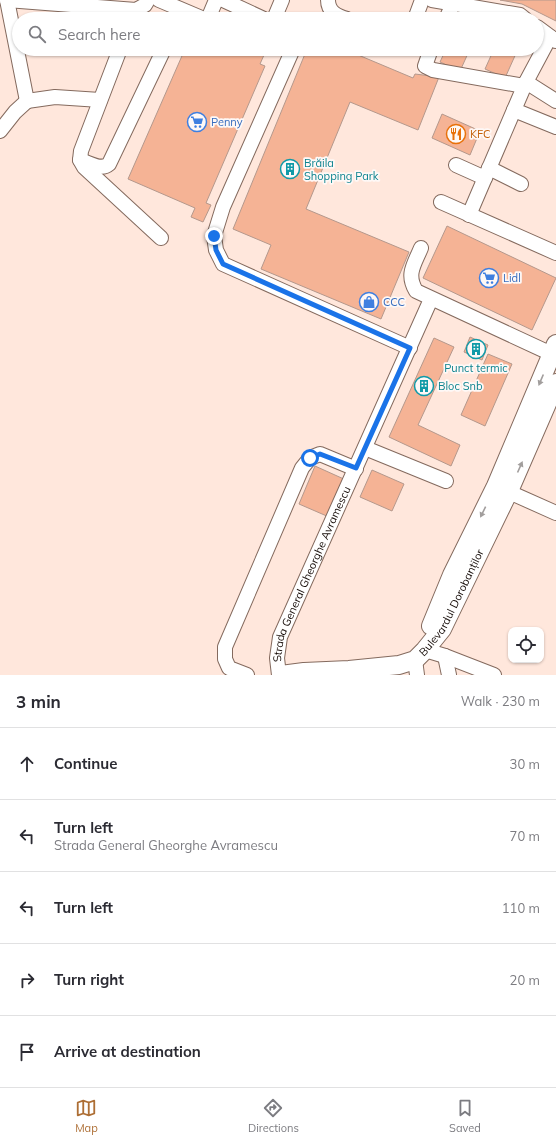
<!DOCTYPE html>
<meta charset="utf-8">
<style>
:root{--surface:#fff;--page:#f2f2f3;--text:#2b2b33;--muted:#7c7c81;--line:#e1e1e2;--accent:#ad6e34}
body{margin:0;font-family:Mulish,sans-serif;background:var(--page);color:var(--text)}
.controls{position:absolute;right:12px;bottom:12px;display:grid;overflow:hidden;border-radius:8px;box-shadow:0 1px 3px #0004}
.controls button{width:36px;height:36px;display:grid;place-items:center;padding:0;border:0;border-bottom:1px solid var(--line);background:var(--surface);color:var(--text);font:20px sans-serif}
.stop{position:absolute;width:12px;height:12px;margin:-9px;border:3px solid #1a73e8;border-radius:50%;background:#fff}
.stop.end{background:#1a73e8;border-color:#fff;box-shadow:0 1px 4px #0008}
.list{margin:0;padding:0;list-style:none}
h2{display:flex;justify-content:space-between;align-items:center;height:52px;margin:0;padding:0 16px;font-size:17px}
h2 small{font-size:13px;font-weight:400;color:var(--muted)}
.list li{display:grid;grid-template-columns:26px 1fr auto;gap:12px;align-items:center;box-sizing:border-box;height:72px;padding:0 16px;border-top:1px solid var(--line)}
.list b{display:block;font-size:15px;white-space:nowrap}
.list p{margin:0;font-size:13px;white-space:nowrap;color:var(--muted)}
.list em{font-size:13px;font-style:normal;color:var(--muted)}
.icon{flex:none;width:22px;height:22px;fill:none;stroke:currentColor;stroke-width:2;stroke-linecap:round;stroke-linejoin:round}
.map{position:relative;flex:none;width:556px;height:675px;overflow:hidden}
.search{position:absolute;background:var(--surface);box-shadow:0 1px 3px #0004;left:12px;right:12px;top:12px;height:44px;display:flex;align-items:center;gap:10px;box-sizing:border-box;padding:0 14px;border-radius:22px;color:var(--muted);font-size:15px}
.sheet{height:412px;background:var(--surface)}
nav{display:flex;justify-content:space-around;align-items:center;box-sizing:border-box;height:56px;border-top:1px solid var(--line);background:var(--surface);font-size:11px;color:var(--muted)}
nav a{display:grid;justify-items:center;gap:2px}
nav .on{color:var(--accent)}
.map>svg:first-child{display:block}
.building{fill:#f5b395;stroke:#b4988c}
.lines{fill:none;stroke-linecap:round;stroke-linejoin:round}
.minor-casing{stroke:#846a5e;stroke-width:16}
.major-casing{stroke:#846a5e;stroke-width:20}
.minor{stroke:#fff;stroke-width:14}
.major{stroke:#fff;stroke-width:18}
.oneway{fill:#a29e9d}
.route{stroke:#1a73e8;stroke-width:5}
.labels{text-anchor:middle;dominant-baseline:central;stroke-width:3.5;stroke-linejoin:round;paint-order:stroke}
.shop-label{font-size:11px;fill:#366cbe;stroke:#fef8f6;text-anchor:start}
.food-label{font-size:11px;fill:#c56008;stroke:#fef8f6;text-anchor:start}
.culture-label{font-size:11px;fill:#0d838f;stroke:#fef8f6;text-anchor:start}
.street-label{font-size:11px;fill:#170d09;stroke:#fef8f6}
</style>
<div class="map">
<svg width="556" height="675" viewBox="0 0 556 675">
<rect width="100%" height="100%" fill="#ffe7dc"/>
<path class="building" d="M500,0h56v21l-34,-17z
M185,49h66l13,6 -4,9 5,2 -59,137 5,2 -8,17 -12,-5 4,-9 -67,-29z
M307,49h37l69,29 2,-4 24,3 -21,53 -68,-28 -44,107 103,43 -28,67 -120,-50 10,-24 -38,-16z
M446,49h24l-10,22 -20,-9z
M494,49h24l-13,29 -20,-9z
M442,114l38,17 -10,24 -38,-17z
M447,226l109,52 -24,52 -109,-52z
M470,337l18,8 -6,15 -18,-8z
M434,338l20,9 -36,78 42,20 -9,21 -62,-29z
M488,354l24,10 -27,62 -24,-11z
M315,466l31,14 -17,37 -30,-13z
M372,470l32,14 -12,27 -32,-14z"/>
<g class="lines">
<defs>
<g id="minor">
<path d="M7,0l129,10 9,-5 3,-5"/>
<path d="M7,0l20,101"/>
<path d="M159,0l45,19"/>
<path d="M223,0l41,19"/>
<path d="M328,0c0,12 9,16 19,19"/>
<path d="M432,0l88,15 5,4"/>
<path d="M208,19l8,-19"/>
<path d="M274,19l8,-19"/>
<path d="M415,19l7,-19"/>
<path d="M446,19l7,-15"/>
<path d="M537,27l19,14"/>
<path d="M120,49l-39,102 -1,9 4,7 77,71"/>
<path d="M293,49l-70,158 -9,29 2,14 7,14 187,84"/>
<path d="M431,49l-6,17 8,4 91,16"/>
<path d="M526,82l30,19"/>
<path d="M27,101l28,-4 45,3"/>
<path d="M514,110l42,17"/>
<path d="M0,131l15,-19 12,-11"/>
<path d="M80,160c10,3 21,11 29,4l55,-115"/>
<path d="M456,165l29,13"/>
<path d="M489,168l32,16"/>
<path d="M441,202l115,51"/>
<path d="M469,215l57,-133 24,-45"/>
<path d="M421,248c-7,17 -15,26 -5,43l140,65"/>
<path d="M365,448l81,33"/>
<path d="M500,488l56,25"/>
<path d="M425,650l20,6 49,19"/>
<path d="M445,656l4,19"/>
<path d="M415,660l2,15"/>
<path d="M247,675l-18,-7 -4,-9v-12l77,-179 8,-10 10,-4 36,15"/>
<path id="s1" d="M279,675l-2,-17 3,-21 151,-338"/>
</g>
<g id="major">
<path d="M431,626l21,-51 44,-89 60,-142"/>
<path id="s2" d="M281,675l23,-3 45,-2 50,-5 16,-5 10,-10 17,-21 67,-138 47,-108"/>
</g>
</defs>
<use href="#minor" class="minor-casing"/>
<use href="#major" class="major-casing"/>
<use href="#minor" class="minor"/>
<use href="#major" class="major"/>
</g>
<defs><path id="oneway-solid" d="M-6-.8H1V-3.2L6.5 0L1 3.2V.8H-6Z"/></defs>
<g class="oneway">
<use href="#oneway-solid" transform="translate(541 380) rotate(113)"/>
<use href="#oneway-solid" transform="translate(520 467) rotate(-66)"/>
<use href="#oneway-solid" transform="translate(483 512) rotate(116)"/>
</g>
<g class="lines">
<path class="route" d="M214,236l2,14 7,14 187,84 -54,120 -36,-14 -10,4"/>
</g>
<defs>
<symbol id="supermarket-ring" viewBox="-11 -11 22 22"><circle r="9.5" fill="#fef8f6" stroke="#3f7fe0" stroke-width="1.5"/><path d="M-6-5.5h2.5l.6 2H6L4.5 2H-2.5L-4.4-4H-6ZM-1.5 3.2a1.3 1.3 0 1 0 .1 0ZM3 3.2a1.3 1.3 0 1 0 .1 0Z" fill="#3f7fe0"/></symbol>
<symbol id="restaurant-ring" viewBox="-11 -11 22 22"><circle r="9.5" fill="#fef8f6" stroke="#e8710a" stroke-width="1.5"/><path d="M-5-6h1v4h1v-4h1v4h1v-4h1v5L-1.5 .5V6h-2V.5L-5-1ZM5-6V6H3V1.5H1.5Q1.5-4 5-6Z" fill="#e8710a"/></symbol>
<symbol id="building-ring" viewBox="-11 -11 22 22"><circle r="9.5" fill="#fef8f6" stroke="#0f9aa8" stroke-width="1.5"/><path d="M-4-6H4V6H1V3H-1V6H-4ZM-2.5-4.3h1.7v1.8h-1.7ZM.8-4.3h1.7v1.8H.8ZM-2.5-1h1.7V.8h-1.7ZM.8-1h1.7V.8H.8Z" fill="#0f9aa8"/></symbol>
<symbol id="shop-ring" viewBox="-11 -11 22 22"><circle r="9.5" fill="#fef8f6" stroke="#3f7fe0" stroke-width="1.5"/><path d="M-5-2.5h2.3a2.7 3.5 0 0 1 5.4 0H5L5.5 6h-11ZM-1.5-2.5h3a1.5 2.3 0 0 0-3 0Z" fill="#3f7fe0"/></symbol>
</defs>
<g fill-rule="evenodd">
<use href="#supermarket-ring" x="186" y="111" width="22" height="22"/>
<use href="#restaurant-ring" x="445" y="123" width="22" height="22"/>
<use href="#building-ring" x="279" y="158" width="22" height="22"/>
<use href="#supermarket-ring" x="478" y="267" width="22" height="22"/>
<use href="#shop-ring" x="358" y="291" width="22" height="22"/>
<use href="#building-ring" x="465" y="338" width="22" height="22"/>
<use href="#building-ring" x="413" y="375" width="22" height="22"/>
</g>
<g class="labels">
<g class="shop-label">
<text x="211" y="122">Penny</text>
<text x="503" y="278">Lidl</text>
<text x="383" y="302">CCC</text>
</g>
<g class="food-label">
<text x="470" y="134">KFC</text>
</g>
<g class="culture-label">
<text x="304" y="163">Brăila<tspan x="304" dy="13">Shopping Park</tspan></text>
<text x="476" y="368" text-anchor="middle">Punct termic</text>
<text x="438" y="386">Bloc Snb</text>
</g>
<g class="street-label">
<text stroke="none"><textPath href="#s1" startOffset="108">Strada General Gheorghe Avramescu</textPath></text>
<text stroke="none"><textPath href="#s2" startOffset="204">Bulevardul Dorobanților</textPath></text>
</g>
</g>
</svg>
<div class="controls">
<button><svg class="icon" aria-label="locate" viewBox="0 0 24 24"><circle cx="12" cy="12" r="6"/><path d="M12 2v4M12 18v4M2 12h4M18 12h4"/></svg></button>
</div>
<div class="stop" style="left:310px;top:458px"></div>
<div class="stop end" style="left:214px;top:236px"></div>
<div class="search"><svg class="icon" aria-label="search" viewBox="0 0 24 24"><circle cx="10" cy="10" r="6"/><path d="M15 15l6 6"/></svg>Search here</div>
</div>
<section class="sheet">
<h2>3 min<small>Walk · 230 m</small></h2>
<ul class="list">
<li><svg class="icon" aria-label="ahead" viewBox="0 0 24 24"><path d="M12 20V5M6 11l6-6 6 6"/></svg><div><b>Continue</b></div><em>30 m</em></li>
<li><svg class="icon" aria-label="left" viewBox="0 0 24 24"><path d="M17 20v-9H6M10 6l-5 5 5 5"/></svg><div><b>Turn left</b><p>Strada General Gheorghe Avramescu</p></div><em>70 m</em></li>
<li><svg class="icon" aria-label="left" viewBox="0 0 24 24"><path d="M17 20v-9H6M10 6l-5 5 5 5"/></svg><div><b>Turn left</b></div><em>110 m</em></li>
<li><svg class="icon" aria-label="right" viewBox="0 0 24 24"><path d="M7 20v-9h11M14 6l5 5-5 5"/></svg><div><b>Turn right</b></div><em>20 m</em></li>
<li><svg class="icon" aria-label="arrive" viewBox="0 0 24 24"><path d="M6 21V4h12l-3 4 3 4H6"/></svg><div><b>Arrive at destination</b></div></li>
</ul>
</section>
<nav>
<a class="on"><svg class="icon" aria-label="map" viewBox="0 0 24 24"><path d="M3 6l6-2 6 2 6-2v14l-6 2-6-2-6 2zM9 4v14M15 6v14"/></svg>Map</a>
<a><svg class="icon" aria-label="directions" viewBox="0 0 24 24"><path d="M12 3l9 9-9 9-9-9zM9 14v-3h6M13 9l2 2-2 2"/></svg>Directions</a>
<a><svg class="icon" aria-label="saved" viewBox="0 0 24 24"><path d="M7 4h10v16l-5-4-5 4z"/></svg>Saved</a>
</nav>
